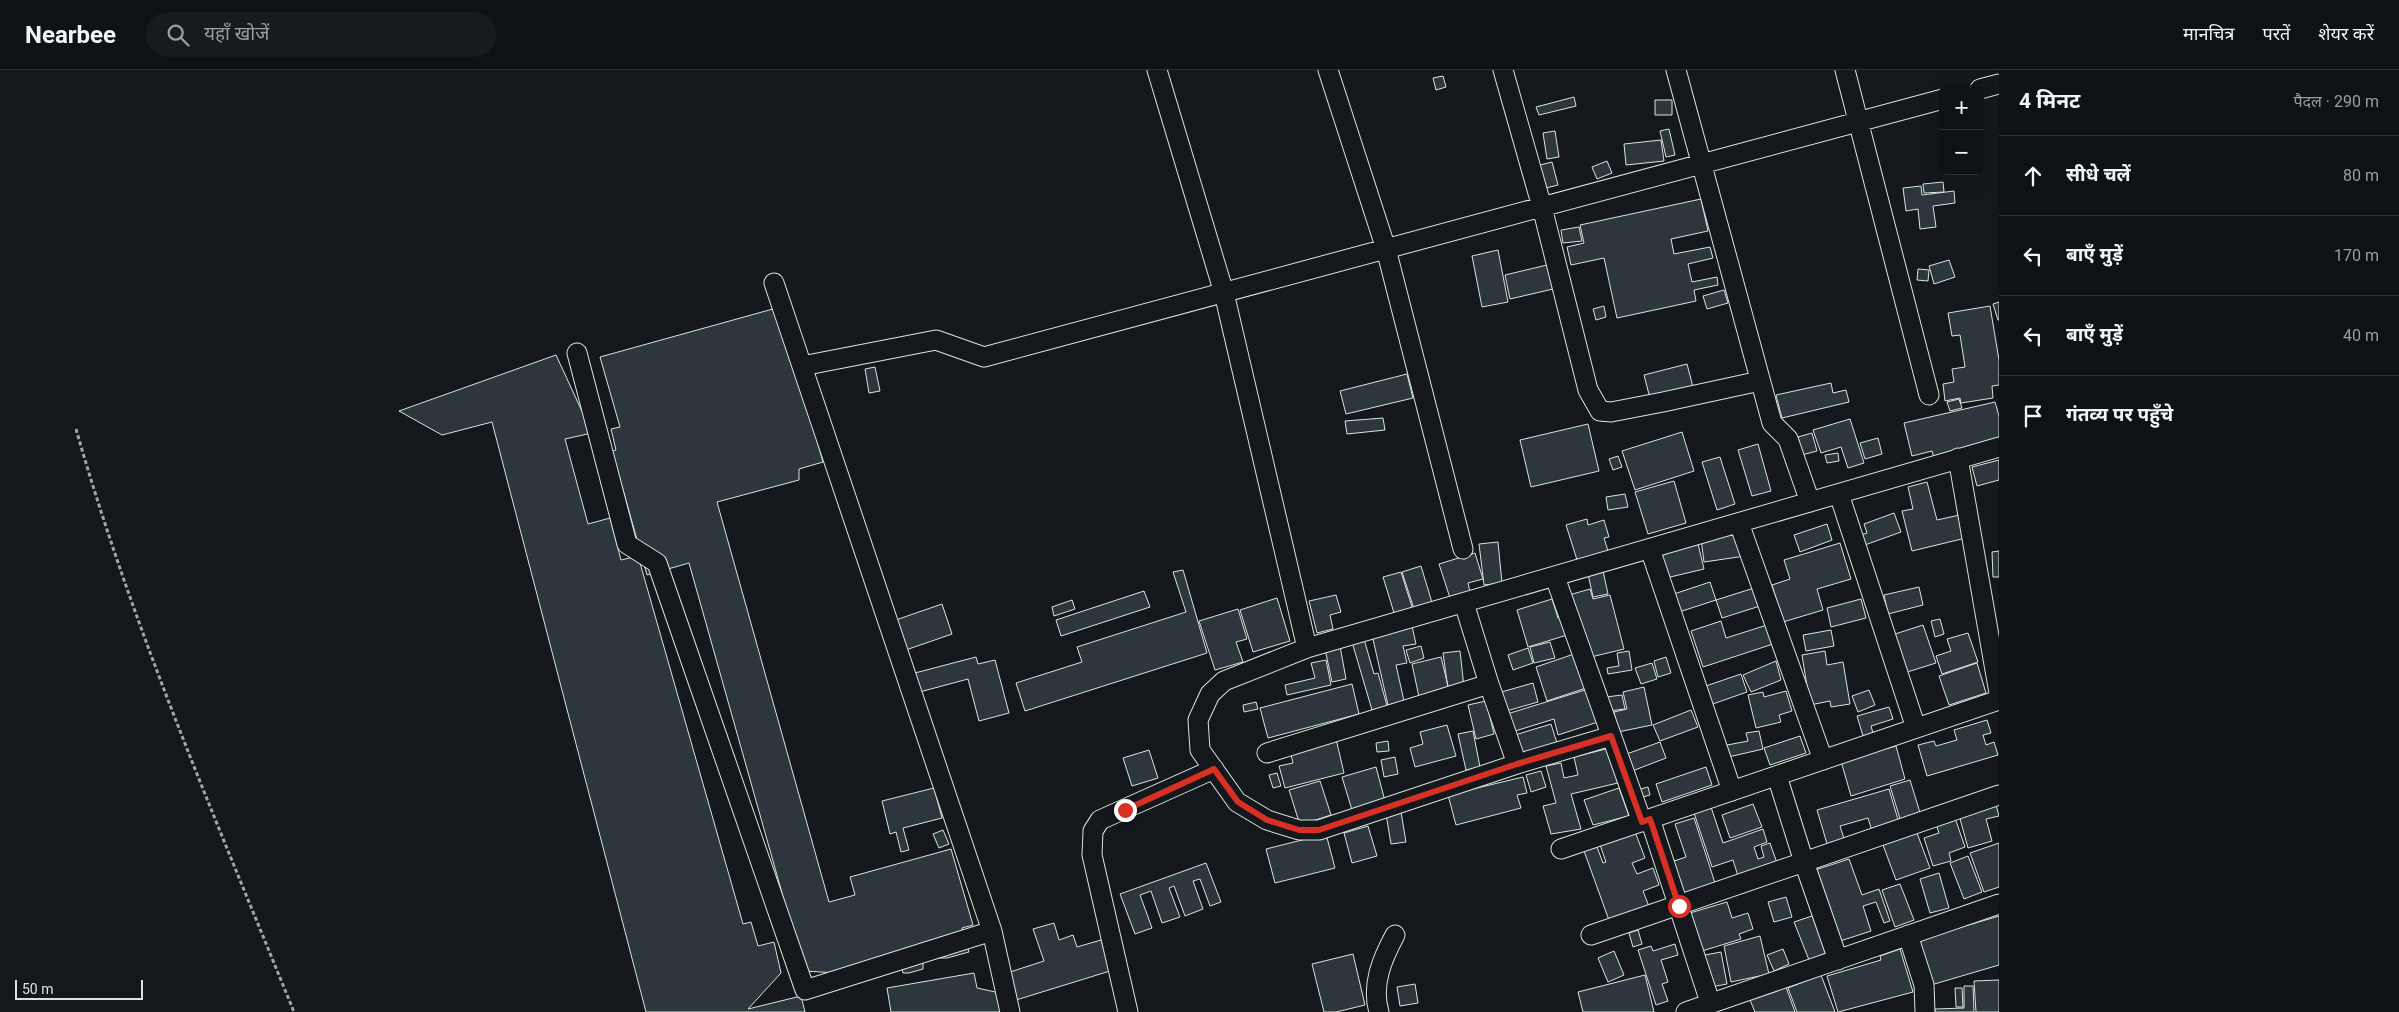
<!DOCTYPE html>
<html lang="hi">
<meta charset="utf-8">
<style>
:root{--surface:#0f1215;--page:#181b1e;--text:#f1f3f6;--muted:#9b9ea0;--line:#2f3234}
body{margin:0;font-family:Roboto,"Noto Sans Devanagari",sans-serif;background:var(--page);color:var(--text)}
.controls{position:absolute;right:15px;top:15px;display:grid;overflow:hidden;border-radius:8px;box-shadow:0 5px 20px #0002}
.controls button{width:45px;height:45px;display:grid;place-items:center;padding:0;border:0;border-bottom:1px solid var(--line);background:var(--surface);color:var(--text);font:25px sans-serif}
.scale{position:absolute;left:15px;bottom:12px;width:128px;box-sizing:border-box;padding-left:5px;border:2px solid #d8e6dc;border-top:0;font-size:14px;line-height:18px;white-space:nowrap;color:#d8e6dc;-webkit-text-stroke:4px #14181c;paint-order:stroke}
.stop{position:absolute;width:15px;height:15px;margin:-11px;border:4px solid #d93025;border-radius:50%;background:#fff}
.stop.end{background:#d93025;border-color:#fff;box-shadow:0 1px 5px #0008}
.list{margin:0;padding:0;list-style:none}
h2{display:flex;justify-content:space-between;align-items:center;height:65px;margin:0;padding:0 20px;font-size:21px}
h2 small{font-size:16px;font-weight:400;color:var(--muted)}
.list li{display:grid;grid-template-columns:32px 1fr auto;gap:15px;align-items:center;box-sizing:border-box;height:80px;padding:0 20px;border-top:1px solid var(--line)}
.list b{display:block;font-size:19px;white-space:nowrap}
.list em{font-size:16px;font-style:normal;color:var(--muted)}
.icon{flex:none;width:28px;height:28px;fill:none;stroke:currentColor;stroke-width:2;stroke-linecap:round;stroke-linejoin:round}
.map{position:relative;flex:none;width:1999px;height:942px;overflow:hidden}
header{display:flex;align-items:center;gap:30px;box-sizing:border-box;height:70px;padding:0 25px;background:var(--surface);border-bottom:1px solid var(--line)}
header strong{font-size:24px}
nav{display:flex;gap:28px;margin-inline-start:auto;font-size:18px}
.search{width:350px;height:45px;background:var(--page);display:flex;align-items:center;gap:12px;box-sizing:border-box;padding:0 18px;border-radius:28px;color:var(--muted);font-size:19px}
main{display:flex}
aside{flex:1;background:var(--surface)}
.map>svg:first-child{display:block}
.building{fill:#2c363c;stroke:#d8e6dc}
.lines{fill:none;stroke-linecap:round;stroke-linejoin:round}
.minor-casing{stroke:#d8e6dc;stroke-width:21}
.path{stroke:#9da8a2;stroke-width:3;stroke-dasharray:4 2.5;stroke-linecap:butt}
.minor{stroke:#14181c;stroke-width:19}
.route{stroke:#d93025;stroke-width:6}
</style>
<header>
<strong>Nearbee</strong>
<div class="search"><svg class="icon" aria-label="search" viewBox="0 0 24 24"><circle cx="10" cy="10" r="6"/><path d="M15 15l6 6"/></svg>यहाँ खोजें</div>
<nav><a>मानचित्र</a><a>परतें</a><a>शेयर करें</a></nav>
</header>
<main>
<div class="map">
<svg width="1999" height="942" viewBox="0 0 1999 942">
<rect width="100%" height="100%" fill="#14181c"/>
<path class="building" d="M1443,6l3,11 -10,3 -3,-12z
M1574,27l2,9 -37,9 -3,-8z
M1655,30h17v15h-17z
M1669,59l6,26 -9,2 -6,-26z
M1555,61l4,26 -12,2 -4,-26z
M1661,70l3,21 -38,4 -2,-21z
M1607,91l5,12 -15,6 -5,-12z
M1552,92l6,23 -16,4 -6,-23z
M1943,112l1,10 -20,1 -1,-9z
M1921,116l1,9 32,-4 1,12 -22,3 3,21 -16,2 -2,-20 -12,2 -3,-23z
M1701,129l7,32 -37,8 3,15 36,-7 3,11 -25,6 4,18 25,-5 1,8 -24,5 2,11 -79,17 -13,-60 -33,7 -4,-18 17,-4 -4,-18z
M1579,157l3,14 -19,2 -2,-13z
M1498,180l10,52 -26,5 -10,-51z
M1949,190l6,17 -21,7 -5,-18z
M1547,195l6,24 -43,10 -5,-24z
M1918,199l11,1 -1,11 -11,-1z
M1724,220l4,13 -21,6 -4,-13z
M1999,232v18h-1l-5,-16z
M1604,236l2,11 -10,3 -3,-11z
M1990,236l9,54v25l-7,1 1,12 -32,5 -1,-5 -15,3 -2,-17 11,-2 -2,-13 13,-2 -5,-32 -8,1 -4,-23z
M780,237l43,155 -24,7v11l-82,22 112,400 26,-7 -5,-18 101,-28 22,76 -11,3 7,24 -22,6h-24v11l-14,4h-6l-3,-12 -46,13 -50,-3 -115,-408 -42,12 -35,-124 4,-1 -5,-21 9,-2 -20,-70z
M556,285l36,78 -27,6 23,85 22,-6 11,42 17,-4 105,368 8,-2 7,24 16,-4 7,31 -33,36 53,-13 4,16h-159l-154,-590 -50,13 -43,-24z
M1687,294l7,27 -43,11 -7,-27z
M875,297l5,24 -11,2 -4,-24z
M1407,304l6,24 -67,16 -6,-23z
M1831,313l2,10 13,-3 3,12 -67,16 -6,-23z
M1959,329l3,9 -12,3 -3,-9z
M1995,332l4,14v22l-65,20 -2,-7 -20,5 -8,-33z
M1383,348l2,12 -38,4 -2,-13z
M1850,349l14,44 -16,5 -7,-21 -20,6 -8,-23z
M1588,354l11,47 -68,16 -11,-47z
M1682,362l12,39 -59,19 -13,-39z
M1812,363l5,18 -15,4 -4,-18z
M1878,368l4,16 -17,5 -5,-16z
M1758,374l13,47 -19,5 -14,-46z
M1838,383l1,8 -12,2 -2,-8z
M1618,386l4,11 -9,3 -4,-11z
M1720,387l15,47 -18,6 -15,-48z
M1999,390v20l-22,6 -5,-19z
M1674,411l12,42 -38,11 -13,-42z
M1927,412l10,38 27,-6 6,23 -58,14 -10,-40 11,-2 -5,-22z
M1625,424l3,13 -20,3 -2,-13z
M1894,443l7,19 -39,14 -4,-10 9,-3 -3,-9z
M1587,449l1,6 16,-5 5,17 -5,1 5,16 -31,9 -12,-38z
M1827,454l5,16 -32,12 -6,-17z
M1742,464l3,22 -41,6 -3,-23z
M1498,472l4,41 -18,2 -5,-41z
M1840,473l11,36 -34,10 6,21 -40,12 -11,-37 18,-6 -6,-19z
M1698,474l6,25 -38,9 -6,-24z
M1999,481v26h-6l-1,-25z
M1475,483l8,26 -15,4 2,9 -20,6 -11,-34z
M1421,496l12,40 -18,6 -13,-40z
M1183,500l24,83 -182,58 -9,-28 66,-21 -5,-15 109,-35 -13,-40z
M1603,501l5,23 -15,3 -5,-23z
M1401,502l12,38 -18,6 -12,-39z
M1710,512l6,18 -40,13 -5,-18z
M1919,517l4,18 -35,9 -4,-19z
M1754,518l6,18 -38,12 -6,-18z
M1590,519l3,10 17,-4 14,54 -33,8 -22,-62z
M1144,521l6,16 -89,29 -5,-16z
M1336,525l5,17 -11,3 3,14 -16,4 -8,-32z
M1277,528l13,43 -37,11 -13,-42z
M1552,529l6,19 4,-1 5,18 -39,12 -11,-37z
M1861,529l5,19 -35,9 -4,-19z
M1072,530l3,9 -21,7 -2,-9z
M942,534l10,30 -52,18 -10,-30z
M1238,539l9,30 -11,3 7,20 -28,8 -16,-49z
M1940,549l4,15 -9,3 -4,-16z
M1721,551l5,17 41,-13 6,19 -70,23 -12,-36z
M1923,555l13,38 -32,10 -12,-38z
M1412,556l4,18 -13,2 4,17 -11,2 8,36 -16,4 -16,-70z
M1831,560l3,16 -28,5 -3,-16z
M1968,563l10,29 -36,12 -6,-18 15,-5 -4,-12z
M1364,569l10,35 4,-1 9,33 -15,4 -20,-68z
M1550,572l5,16 -21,5 -4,-16z
M1340,576l6,33 -14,3 -7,-33z
M1421,576l3,12 -14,5 -4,-13z
M1528,578l5,15 -20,7 -5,-15z
M1460,581l4,36 -16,2 -5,-36z
M1629,581l3,19 -24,4 -1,-6 12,-2 -2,-13z
M1825,581l2,14 16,-3 7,42 -19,3 -1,-6 -20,4 -8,-50z
M1574,584l12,34 -39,13 -11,-34z
M976,587l2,7 17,-4 14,53 -30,8 -11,-42 -52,14 -5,-19z
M1441,587l8,33 -30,7 -7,-33z
M1666,587l5,16 -13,4 -4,-16z
M1326,590l5,25 -44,10 -2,-10 30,-7 -4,-15z
M1776,591l5,19 -30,12 -8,-17z
M1652,593l5,16 -16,5 -6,-16z
M1977,593l9,30 -37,12 -10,-29z
M1741,604l6,18 -40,14 -7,-18z
M1533,613l5,19 -35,10 -5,-19z
M1352,614l7,30 -91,24 -8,-30z
M1644,617l8,38 -34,7 -4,-20 13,-3 -4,-17z
M1585,620l13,32 -40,13 -4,-16 -42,13 -5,-18z
M1869,620l6,15 -17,7 -6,-16z
M1786,621l6,20 -13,4 2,7 -25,6 -8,-33 15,-3 1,5z
M1622,625l3,14 -16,2 -3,-14z
M1486,631l8,33 -18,5 -8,-34z
M1256,632l2,7 -14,3 -1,-7z
M1889,637l4,12 -22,7 2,7 -10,3 -6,-20z
M1691,640l7,17 -38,14 -7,-16z
M1987,650l4,13 -8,2 3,10 8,-3 4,13 -71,21 -9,-31 16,-4 2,5 21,-6 -3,-10z
M1551,654l6,19 -36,11 -6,-19z
M1447,655l9,31 -41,11 -5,-19 13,-4 -3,-12z
M1473,661l7,36 -14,3 -8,-36z
M1759,661l4,18 -39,9 -2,-12 26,-5 -2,-8z
M1800,666l6,17 -36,12 -6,-17z
M1336,669l8,34 -59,15 -6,-22 14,-3 -3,-12z
M1388,671l1,10 -12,1 -1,-9z
M1660,672l6,16 -39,15 -6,-17z
M1896,676l9,33 -54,17 -10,-35z
M1606,679l12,34 -47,11 10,35 -30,5 -8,-28 13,-3 -10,-37 15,-3 3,15 14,-3 -4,-18z
M1149,680l9,28 -26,8 -9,-28z
M1395,687l3,17 -14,3 -3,-17z
M1376,697l9,34 -33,9 -10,-33z
M1706,697l6,18 -50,17 -6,-18z
M1541,701l5,16 -15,5 -5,-17z
M1277,703l4,13 -8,2 -4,-13z
M1523,707l4,16 -10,2 4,13 -65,17 -8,-30z
M1910,710l11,36 -20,6 -11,-36z
M1320,711l11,34 -31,10 -11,-35z
M1648,717l2,8 -11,3 -2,-8z
M934,718l8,30 -39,10 6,22 -8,2 -5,-20 -6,2 -8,-33z
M1619,718l10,28 -36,9 -9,-25z
M1889,719l10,34 -27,8 -4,-13 -28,8 5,16 -17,5 -11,-37z
M1753,734l9,23 -32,11 -8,-23z
M1996,735l3,11 -13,3 6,22 -24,7 -9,-33z
M1711,737l12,36 40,-14 4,13 -13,5 4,12 6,-2 -3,-11 9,-3 7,20 -39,13 -5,-16 -21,7 -18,-54z
M1401,742l5,30 -15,2 -5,-30z
M1954,745l11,32 -16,6 2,8 -18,5 -9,-28 15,-5 -4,-12z
M1694,748l21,65 -32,16 -12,-37 15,-5 -11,-33z
M1368,756l9,30 -25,7 -8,-30z
M1634,759l11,29 -13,5 5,11 16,-6 6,17 -16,6 7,18 -40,14 -26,-72 13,-4 6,16 3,-1 -7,-20z
M943,760l6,14 -10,4 -6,-14z
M1917,763l13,35 -34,12 -13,-35z
M1326,764l9,34 -60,15 -9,-34z
M1999,773v44l-15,5 -14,-39z
M1968,786l14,36 -18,7 -14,-36z
M1849,789l13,36 17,-6 11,32 -6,2 -8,-21 -13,4 8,25 -34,11 -25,-71z
M1206,793l15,39 -11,4 -10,-27 -7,2 10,28 -18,7 -11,-30 -5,2 11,29 -18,6 -11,-32 -11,4 12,33 -17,6 -15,-40z
M1939,803l10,35 -19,5 -10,-34z
M1900,814l14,36 -19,7 -13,-37z
M1786,827l6,20 -18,5 -6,-20z
M1727,832l5,16 16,-5 5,16 -14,5 2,5 -39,12 -12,-38z
M1815,845l14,37 -20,8 -15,-38z
M1999,846v49l-68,20 -13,-45z
M1054,853l5,17 14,-5 4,12 24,-7 9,31 -94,29 -9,-27 37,-12 -11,-32z
M1638,860l4,14 -9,3 -4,-14z
M1760,866l9,38 -38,8 -7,-36z
M1675,874l3,11 -17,5 7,22 -6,2 6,17 -12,4 -18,-55 13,-4 2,5z
M1783,879l6,15 -15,7 -7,-16z
M1900,879l13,43 -75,20 -11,-36 54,-16 -1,-4z
M1614,881l10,24 -16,7 -10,-24z
M1721,882l6,32 -16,3 -6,-32z
M1353,884l12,51 -29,7h-12l-12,-48z
M974,903l3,15 23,5 3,19h-112l-4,-24z
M1645,905l9,37h-71l-5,-20z
M1821,905l14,37h-38l-9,-24z
M1999,910v32h-23l-2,-31z
M1415,914l3,19 -18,3 -3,-19z
M1964,916h9l1,26h-39v-3l29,-1z
M1786,917l9,25h-40l-5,-12z
M1955,918h7l1,19h-7z"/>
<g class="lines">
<defs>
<path id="minor" d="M1157,0l67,223 83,355
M1328,0l58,179 77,300
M1503,0l39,137 46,183 12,21 11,1 52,-10 97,-21
M1676,0l96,353 16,16 22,63
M1845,0l84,325
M1980,19l19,-5
M774,213l218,648 18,81
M577,283l50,191 30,19 148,427 187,-59
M802,296l134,-26 48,17 959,-258
M1958,388l41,235
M1839,424l77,234
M1739,453l84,237
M1650,479l82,242
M1555,507l87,245
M1464,533l25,81 28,80
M1611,666l-94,28 -198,66h-20l-32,-10 -30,-18 -37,-52 -2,-30 12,-26 14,-13 83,-33 692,-201
M1267,683l222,-69
M1777,706l27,86 34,98
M1650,749l60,183
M1561,779l438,-149
M1591,865l408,-140
M1908,865l16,50 1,27
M1128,942l-36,-157 1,-24 7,-11 114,-51
M1379,942c-8,-27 3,-53 16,-77
M1686,942l313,-108"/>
</defs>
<use href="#minor" class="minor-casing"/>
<path class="path" d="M76,359c57,200 140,391 218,583"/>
<use href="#minor" class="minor"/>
</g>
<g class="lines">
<path class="route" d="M1125,740l89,-41 24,33 29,18 32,10h20l198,-66 94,-28 31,86 8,-3 29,87"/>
</g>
</svg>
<div class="controls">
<button>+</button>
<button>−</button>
</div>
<div class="scale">50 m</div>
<div class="stop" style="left:1679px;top:836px"></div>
<div class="stop end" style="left:1125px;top:740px"></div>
</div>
<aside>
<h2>4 मिनट<small>पैदल · 290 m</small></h2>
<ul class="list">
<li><svg class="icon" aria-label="ahead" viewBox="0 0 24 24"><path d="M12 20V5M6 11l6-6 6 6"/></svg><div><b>सीधे चलें</b></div><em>80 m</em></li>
<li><svg class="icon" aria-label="left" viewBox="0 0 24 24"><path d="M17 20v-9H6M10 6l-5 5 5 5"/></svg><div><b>बाएँ मुड़ें</b></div><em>170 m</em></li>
<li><svg class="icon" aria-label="left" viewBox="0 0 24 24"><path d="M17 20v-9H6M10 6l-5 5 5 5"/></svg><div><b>बाएँ मुड़ें</b></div><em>40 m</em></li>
<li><svg class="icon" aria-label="arrive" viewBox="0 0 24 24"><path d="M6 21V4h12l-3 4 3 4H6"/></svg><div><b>गंतव्य पर पहुँचे</b></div></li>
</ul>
</aside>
</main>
